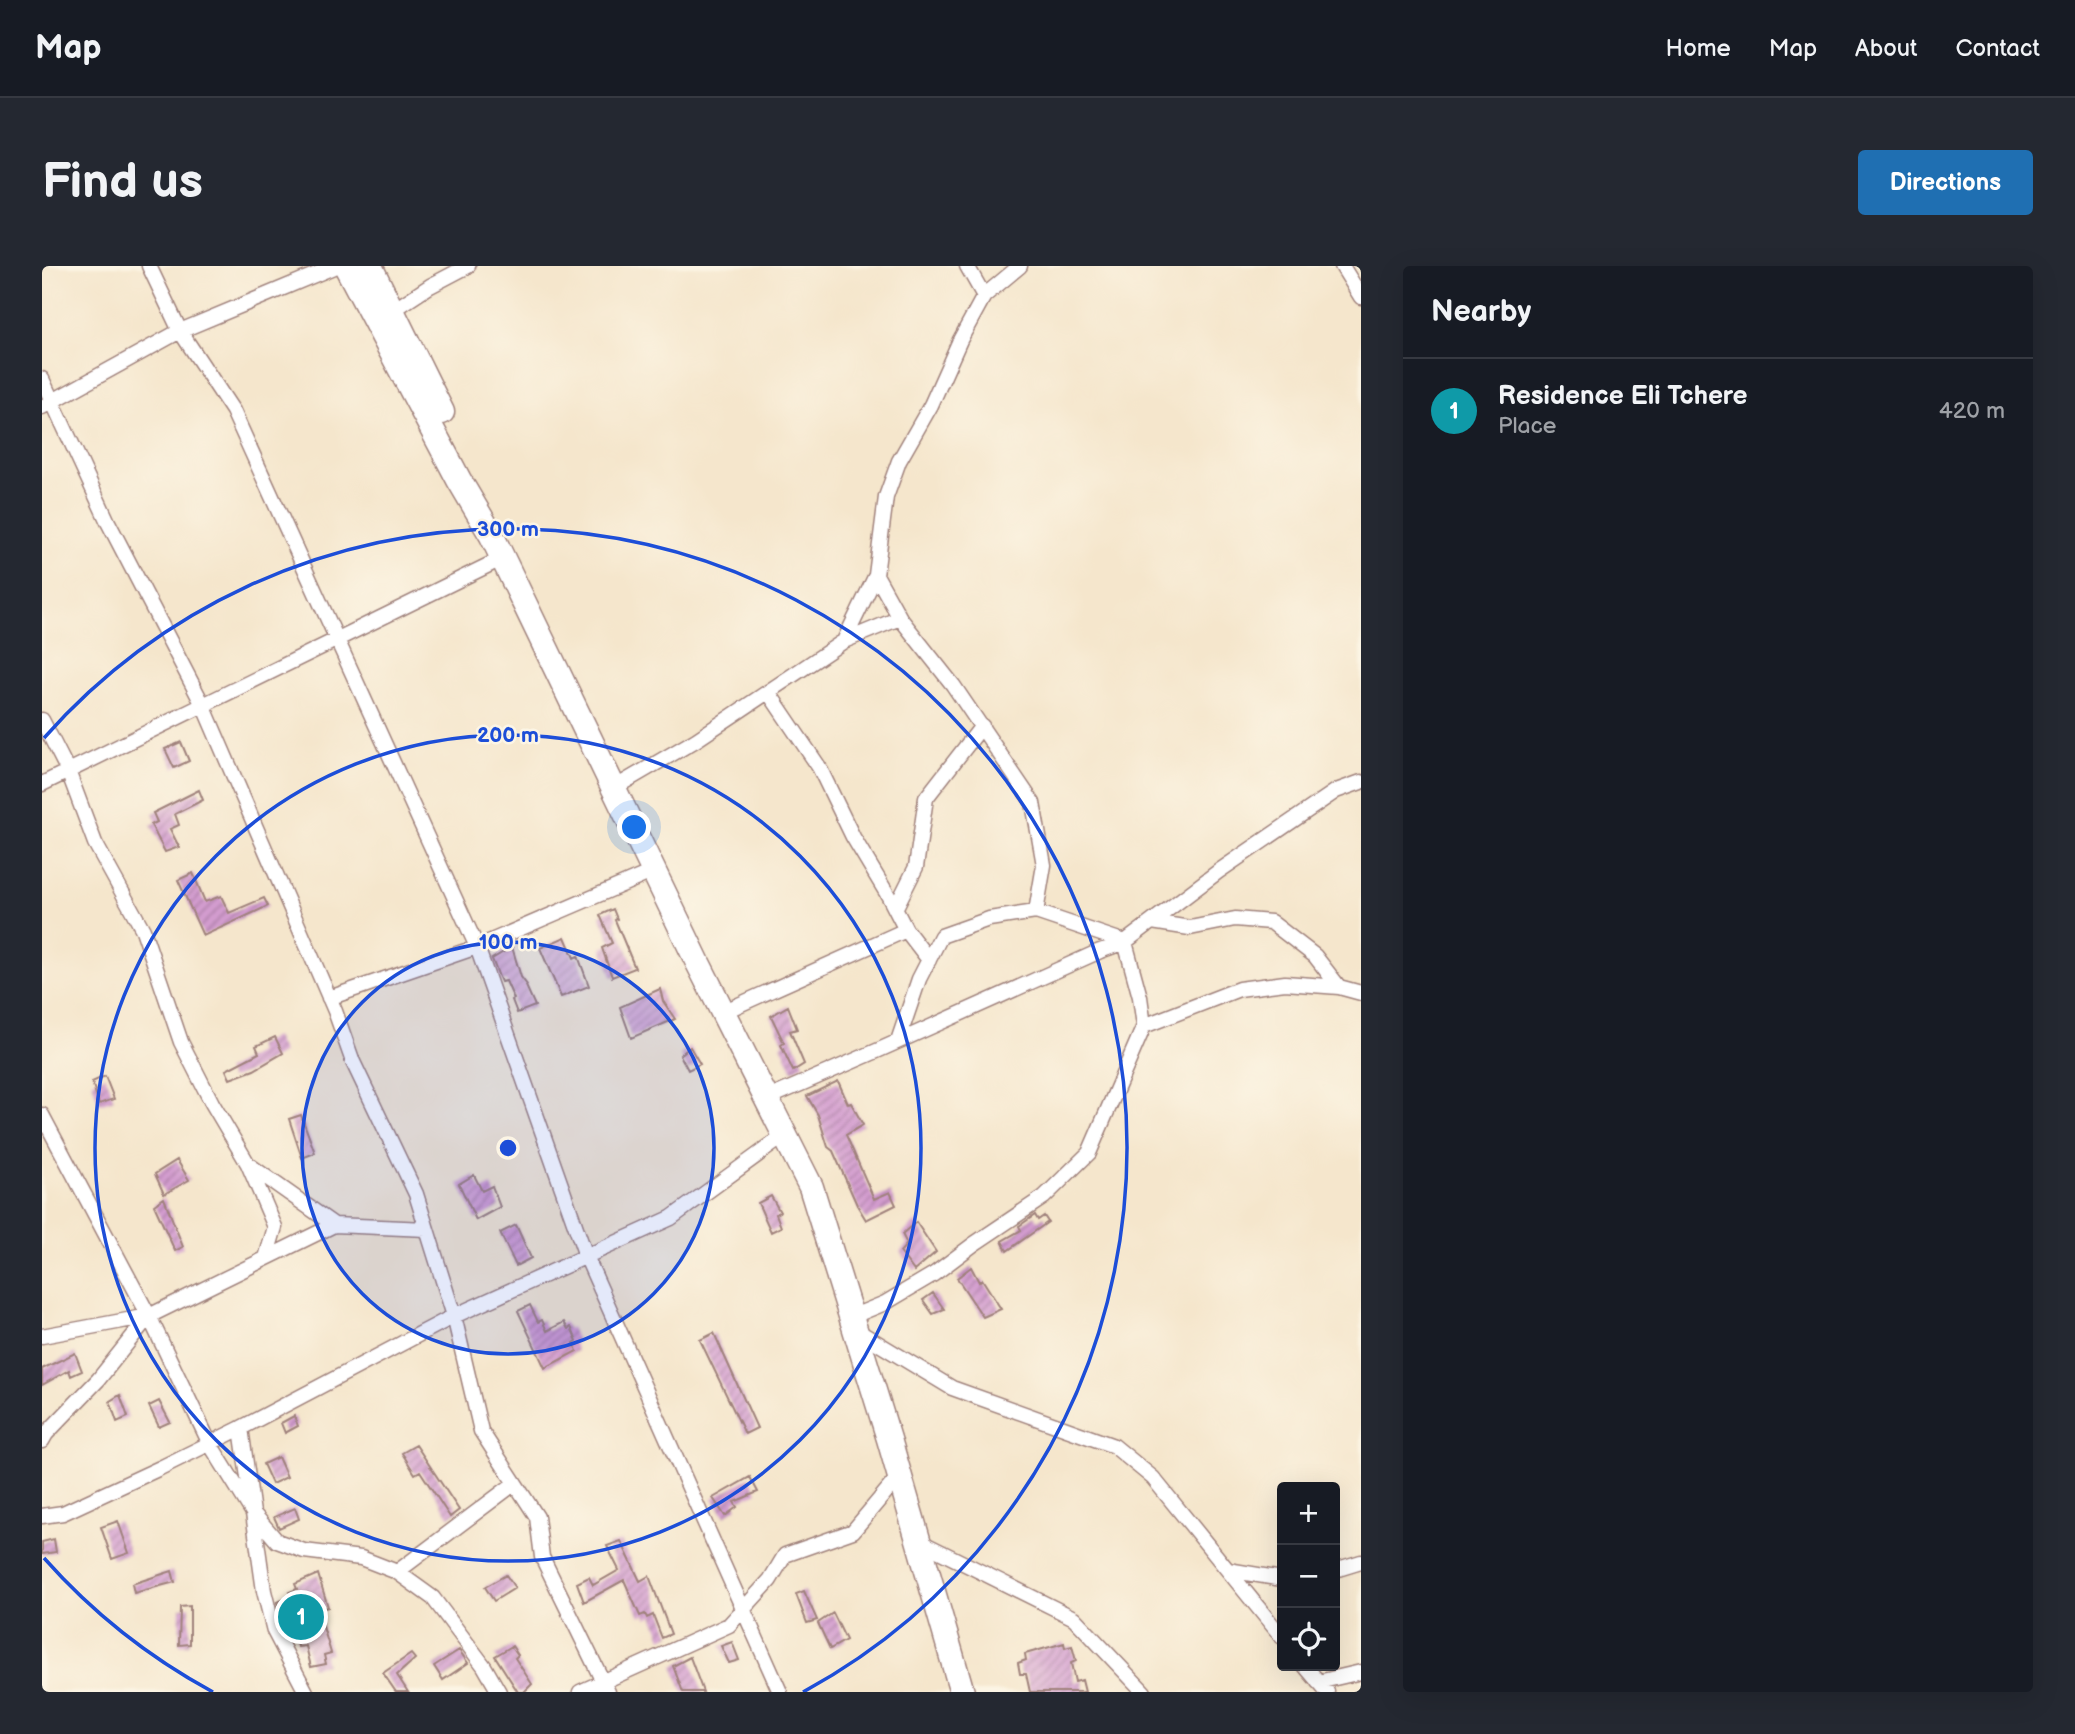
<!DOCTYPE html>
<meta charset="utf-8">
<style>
:root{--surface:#171b24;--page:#242831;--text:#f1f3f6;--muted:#9ea1a6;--line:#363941;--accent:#1f6fb2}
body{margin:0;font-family:"Balsamiq Sans",sans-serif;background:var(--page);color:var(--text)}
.controls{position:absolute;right:21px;bottom:21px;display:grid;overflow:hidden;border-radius:7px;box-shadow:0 7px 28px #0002}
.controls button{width:63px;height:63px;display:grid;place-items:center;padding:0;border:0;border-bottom:2px solid var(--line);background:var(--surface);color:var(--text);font:35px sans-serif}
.you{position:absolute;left:593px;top:562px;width:24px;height:24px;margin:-18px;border:5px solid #fff;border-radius:50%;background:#1a73e8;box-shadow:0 0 0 10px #1a73e833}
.badge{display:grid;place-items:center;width:46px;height:46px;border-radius:50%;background:var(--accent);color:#fff;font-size:23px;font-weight:700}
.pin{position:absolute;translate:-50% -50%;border:4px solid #fff;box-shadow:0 2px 7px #0006}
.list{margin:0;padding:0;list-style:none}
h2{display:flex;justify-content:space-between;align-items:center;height:91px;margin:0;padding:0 28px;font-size:30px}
h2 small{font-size:23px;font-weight:400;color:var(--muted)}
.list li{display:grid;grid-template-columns:46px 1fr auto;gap:21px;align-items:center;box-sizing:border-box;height:105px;padding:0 28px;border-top:2px solid var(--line)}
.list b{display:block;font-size:26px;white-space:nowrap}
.list p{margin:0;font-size:23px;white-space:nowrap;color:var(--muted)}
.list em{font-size:23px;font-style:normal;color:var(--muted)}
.icon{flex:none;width:38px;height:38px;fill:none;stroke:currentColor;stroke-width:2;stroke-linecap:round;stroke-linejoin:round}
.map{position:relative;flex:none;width:1319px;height:1426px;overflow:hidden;border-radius:7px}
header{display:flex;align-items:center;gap:42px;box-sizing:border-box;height:98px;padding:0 35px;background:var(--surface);border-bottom:2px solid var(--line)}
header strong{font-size:33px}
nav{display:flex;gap:38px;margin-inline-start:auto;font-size:24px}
.intro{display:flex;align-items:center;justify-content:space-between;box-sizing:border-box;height:168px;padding:0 42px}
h1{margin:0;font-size:49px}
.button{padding:18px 32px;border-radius:7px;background:var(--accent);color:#fff;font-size:24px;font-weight:700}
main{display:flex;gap:42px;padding:0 42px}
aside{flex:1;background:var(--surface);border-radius:7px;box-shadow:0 7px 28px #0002}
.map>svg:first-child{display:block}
.building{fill:url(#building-hatch)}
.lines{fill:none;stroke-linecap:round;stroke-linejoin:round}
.street-casing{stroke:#a0827c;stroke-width:17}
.highway-casing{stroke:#a0827c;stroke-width:27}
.street{stroke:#fff;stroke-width:14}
.highway{stroke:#fff;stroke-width:24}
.ring{fill:none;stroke:#1d4ed8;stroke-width:3.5}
.centre{fill:#1d4ed8;stroke:#fcf5e5;stroke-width:3.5}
.ring-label{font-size:21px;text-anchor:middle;font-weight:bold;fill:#1d4ed8;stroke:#fcf5e5;stroke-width:5;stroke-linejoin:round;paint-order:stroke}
</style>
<header>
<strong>Map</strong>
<nav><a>Home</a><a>Map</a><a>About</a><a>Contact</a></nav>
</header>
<div class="intro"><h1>Find us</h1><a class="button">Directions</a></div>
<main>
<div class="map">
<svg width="1319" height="1426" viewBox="0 0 1319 1426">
<defs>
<pattern id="building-hatch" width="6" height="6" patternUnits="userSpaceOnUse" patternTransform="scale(1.75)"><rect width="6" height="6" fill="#d39ccf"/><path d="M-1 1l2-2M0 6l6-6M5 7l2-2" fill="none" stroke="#ad7fa8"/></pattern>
</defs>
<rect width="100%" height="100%" fill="#fcf5e5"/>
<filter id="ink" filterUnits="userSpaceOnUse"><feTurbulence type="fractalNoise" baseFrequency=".0143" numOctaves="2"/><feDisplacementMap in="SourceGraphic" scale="14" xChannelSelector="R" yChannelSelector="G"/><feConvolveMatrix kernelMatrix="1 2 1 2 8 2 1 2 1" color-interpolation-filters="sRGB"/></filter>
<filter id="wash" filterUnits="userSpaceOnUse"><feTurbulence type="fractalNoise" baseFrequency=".00686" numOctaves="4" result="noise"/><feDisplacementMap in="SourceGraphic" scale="28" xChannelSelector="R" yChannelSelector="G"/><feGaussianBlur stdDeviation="1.57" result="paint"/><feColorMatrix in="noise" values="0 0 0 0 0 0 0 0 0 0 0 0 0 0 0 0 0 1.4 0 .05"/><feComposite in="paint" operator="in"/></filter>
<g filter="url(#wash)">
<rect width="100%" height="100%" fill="#f5e6cc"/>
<g id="blocks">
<path class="building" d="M139,476l8,19 -15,7 -9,-19z
M157,524l4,10 -28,14 4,11 -9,4 9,18 -14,5 -14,-27 6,-3 -4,-9z
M151,607l12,29 16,-6 8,17 35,-15 4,8 -65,30 -25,-56z
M571,643l4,10 -2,1 20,48 -23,9 -10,-29 10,-5 -12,-28z
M523,671l9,21 4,-2 11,30 -28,11 -21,-49z
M470,681l9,30 6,8 -1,1 9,20 -18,7 -5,-13 2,-1 -8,-18 -5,1 -9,-23z
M618,723l3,12 12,18 -44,19 -11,-31z
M746,740l9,23 -7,2 14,33 -11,7 -12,-26 3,-2 -13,-27z
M233,771l8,16 -29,17 -24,9 -4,-9 33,-17 -3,-7z
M648,781l10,17 -12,6 -8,-15z
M63,810l9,23 -15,5 -7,-22z
M796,815l10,23 3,-1 12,22 -17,10 28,64 16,-7 6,13 -30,15 -9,-15 -24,-54 -5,-4 -10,-32 -11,-19z
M259,849l14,38 -13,5 -13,-39z
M135,894l12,20 -25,14 -9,-20z
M432,909l8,16 10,-5 8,21 -24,13 -17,-36z
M729,930l9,16 -4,2 5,13 -10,5 -13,-29z
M122,932l19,49 -8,4 -21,-46z
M993,949l3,5 6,-4 4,6 -41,29 -5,-10 19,-11 -2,-4z
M874,956l20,30 -22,19 -14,-19 7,-8 -5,-10z
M474,959l15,33 -15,8 -16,-33z
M929,1001l8,15 3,-3 19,30 -18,8 -26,-39z
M891,1027l11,16 -11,5 -10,-14z
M488,1039l8,17 4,-2 5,11 17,-9 4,7 3,-2 6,14 -3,2 3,8 -32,17 -27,-57z
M672,1067l43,95 -12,6 -45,-94z
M33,1087l7,18 -11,5 -2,-6 -27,15v-16z
M78,1129l8,22 -11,5 -7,-21z
M117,1135l11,21 -11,5 -10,-21z
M252,1150l4,10 -13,7 -4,-10z
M374,1179l43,65 -9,7 -30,-46 -5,3 -13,-21z
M236,1191l9,20 -15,7 -9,-20z
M708,1211l8,15 -24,10 3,5 -12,9 -12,-18z
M253,1242l4,11 -20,9 -5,-11z
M76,1255l11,32 -17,6 -11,-32z
M12,1273l2,13 -14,2v-12z
M579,1275l19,40 9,-5 22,58 -9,4 -9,-23 -6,3 -2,-4 -5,2 -16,-36 -40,22 -7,-19 12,-6 4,8 26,-15 -12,-24z
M130,1305l3,11 -41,11 -2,-9z
M276,1308l10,33 -10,3 13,43 -7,2 2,9 -15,3 -5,-21 -8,1 -5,-24 -10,3 -6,-24 14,-5 -2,-5 8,-3 -2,-5z
M464,1309l9,13 -21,13 -9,-14z
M762,1325l13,29 -10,3 -11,-29z
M148,1340v38l-11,1 1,-38z
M791,1347l13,27 -16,9 -12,-26z
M690,1376l7,18 -10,3 -8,-17z
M1022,1377l1,5 7,-2 4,15 -5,2 4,19 7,-2 3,12h-55l-4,-18h-6l-2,-11 8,-3 -1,-6z
M470,1380l6,9 -3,3 17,26 -8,8h-6l-23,-36z
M417,1384l9,13 -25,17 -9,-14z
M369,1388l4,5 -18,16 11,17h-12l-13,-19z
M648,1391l13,35h-20l-10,-26z"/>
</g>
</g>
<g filter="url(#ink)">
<use href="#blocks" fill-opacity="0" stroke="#a0827c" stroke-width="2"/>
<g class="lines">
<defs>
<path id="street" d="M107,0l31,65 53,80 244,536 177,-76
M925,0l17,30
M1300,0l19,31
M350,45l38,-25 38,-20
M0,113l66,143 95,183 132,306 18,51 63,132 38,122 27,115 56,86 5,40 66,135
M0,141l138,-76 156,-65
M834,309l10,-78 13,-36 32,-56 29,-65 24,-44 36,-30
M802,375l32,-66 24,43
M727,427l50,74 34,70 36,60 17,33 23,30
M0,454l26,51 27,72 48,87 38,112 31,61 36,61 27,63 -9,31
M0,518l461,-226
M572,522l82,-48 148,-99 56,-23 53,67 80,118 11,62 -8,47
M853,643l21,-42 10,-69 56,-72
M1110,656l38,6 45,-9 36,3 44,34 24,31 22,6
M287,732l148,-51 109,309 194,436
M681,746l183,-82
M1102,760l95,-37 46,-6 54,4
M724,833l113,-49 221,-99 25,-9 94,-71 117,-80 25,-9
M0,849l107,201 61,128 43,69 24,28 27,10 57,7 36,14 36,26 51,68 15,26
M207,899l85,60
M809,1051l34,-14 49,-29 40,-30 70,-47 45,-44 55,-127 -4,-29 -15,-55 -89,-30 -47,7 -48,17 -22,43 -21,62
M814,1064l96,58 162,58 39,32 129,159
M0,1070l107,-20 185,-91 93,4
M199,1162l23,163 10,40 32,61
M0,1175l4,-7 52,-54 51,-64
M0,1250l21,-3 97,-45 81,-40 213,-112 217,-98 114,-83
M877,1275l155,77 70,74
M1186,1304l54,9
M1293,1304l26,-8
M355,1306l118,-89
M1263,1400l22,26
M1276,1416l43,-10
M538,1426l149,-67 41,-45 15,-25 68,-24 47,-56"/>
<path id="highway" d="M304,0l113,214 33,56 206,427 113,224 78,252 73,253
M328,0l72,146"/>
</defs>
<use href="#street" class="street-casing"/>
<use href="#highway" class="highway-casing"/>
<use href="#street" class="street"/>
<use href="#highway" class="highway"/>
</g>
</g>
<circle cx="466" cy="882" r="206" fill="#1d4ed8" fill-opacity=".12"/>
<g class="ring">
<circle cx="466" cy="882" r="206"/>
<circle cx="466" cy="882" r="413"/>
<path d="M171 1426A619 619 0 0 1 2 1292M2 472A619 619 0 1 1 761 1426"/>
</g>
<circle cx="466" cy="882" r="10" class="centre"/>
<g class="ring-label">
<text x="466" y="270">300 m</text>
<text x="466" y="476">200 m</text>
<text x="466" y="683">100 m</text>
</g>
</svg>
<div class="controls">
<button>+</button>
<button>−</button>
<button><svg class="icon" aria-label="locate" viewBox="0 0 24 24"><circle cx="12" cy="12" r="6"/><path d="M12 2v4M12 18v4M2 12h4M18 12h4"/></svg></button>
</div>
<div class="you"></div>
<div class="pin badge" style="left:259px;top:1351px;background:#0f9aa8">1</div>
</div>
<aside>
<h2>Nearby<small></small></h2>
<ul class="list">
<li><span class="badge" style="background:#0f9aa8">1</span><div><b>Residence Eli Tchere</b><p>Place</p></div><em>420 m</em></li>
</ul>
</aside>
</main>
